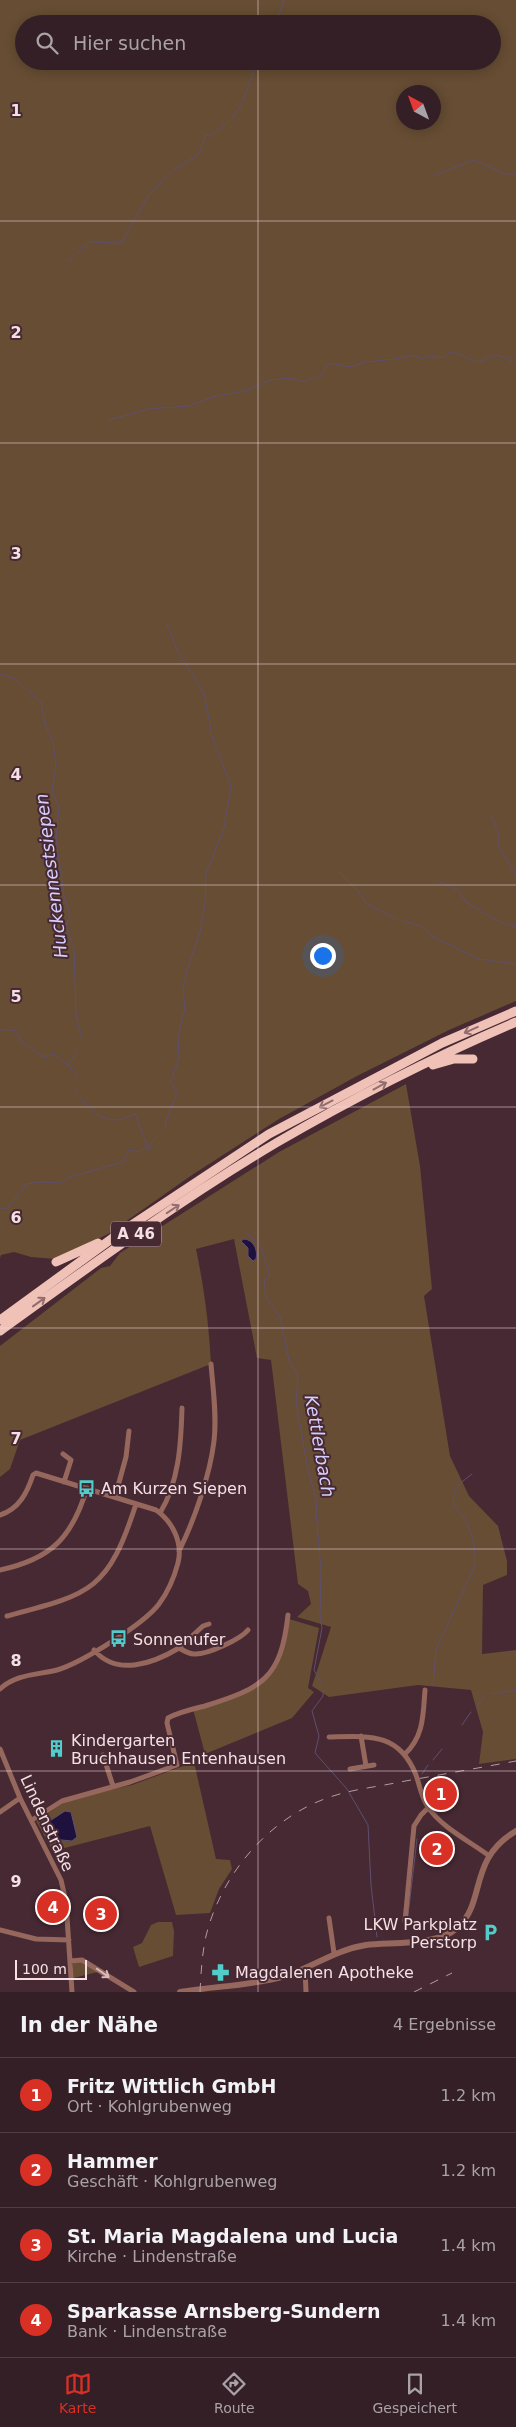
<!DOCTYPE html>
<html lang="de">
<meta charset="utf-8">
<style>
:root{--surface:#341f26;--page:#3c272e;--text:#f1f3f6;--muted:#a9a2a7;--line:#4e3d43;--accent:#d93025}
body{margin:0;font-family:"DejaVu Sans",sans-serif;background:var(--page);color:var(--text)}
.compass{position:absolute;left:396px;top:85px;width:45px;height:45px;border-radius:50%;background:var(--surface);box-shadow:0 2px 12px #0003;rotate:319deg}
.scale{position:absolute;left:15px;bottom:12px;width:72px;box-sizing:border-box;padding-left:5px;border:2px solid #f4e0e5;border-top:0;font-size:14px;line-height:18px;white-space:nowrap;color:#f4e0e5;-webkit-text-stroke:4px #462932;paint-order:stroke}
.you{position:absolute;left:322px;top:955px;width:18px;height:18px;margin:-12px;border:4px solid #fff;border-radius:50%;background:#1a73e8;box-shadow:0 0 0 8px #1a73e833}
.badge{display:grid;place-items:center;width:32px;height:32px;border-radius:50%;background:var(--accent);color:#fff;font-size:16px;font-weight:700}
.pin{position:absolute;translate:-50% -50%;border:2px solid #fff;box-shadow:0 1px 5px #0006}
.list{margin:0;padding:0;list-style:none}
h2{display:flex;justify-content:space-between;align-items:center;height:65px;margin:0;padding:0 20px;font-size:21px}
h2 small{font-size:16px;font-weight:400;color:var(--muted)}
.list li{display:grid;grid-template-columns:32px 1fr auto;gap:15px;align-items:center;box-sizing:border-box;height:75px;padding:0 20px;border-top:1px solid var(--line)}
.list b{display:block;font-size:19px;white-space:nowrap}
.list p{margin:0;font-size:16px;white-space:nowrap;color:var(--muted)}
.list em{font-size:16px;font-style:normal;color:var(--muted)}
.icon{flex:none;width:28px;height:28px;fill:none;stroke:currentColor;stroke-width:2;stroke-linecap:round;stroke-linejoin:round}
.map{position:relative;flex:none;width:516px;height:1992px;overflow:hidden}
.search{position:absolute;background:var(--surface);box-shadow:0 2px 12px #0003;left:15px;right:15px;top:15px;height:55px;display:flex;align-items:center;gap:12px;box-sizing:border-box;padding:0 18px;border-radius:28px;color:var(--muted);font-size:19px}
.sheet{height:365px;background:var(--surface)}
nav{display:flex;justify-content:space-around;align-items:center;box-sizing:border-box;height:70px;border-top:1px solid var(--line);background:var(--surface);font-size:14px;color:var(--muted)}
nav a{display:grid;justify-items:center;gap:2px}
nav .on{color:var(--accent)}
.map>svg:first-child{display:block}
.green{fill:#664d33;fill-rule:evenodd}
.water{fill:#1f113d;stroke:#5f4f6f}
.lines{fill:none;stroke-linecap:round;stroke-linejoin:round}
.stream{stroke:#5f4f6f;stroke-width:1}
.minor{stroke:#96675c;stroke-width:5}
.tertiary{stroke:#96675c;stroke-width:6}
.motorway{stroke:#f0c1b7;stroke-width:9}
.rail{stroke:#b39ca3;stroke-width:1;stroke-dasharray:9 9;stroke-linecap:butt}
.oneway{stroke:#926d6e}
.oneway2{stroke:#d8bcbc}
.grid{fill:none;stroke:#f4e0e5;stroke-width:1;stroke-opacity:0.55}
.labels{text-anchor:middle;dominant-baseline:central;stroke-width:4;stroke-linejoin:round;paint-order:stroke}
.shield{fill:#462932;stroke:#c0a9af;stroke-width:1}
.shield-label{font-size:15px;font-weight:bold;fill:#f4e0e5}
.poi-label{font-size:16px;fill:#f4e0e5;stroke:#462932;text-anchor:start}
.street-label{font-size:16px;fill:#f4e0e5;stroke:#462932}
.water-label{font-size:18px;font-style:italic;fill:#d6cefd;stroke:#462932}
.grid-label{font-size:16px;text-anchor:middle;font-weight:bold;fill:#f4e0e5;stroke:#462932;stroke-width:4;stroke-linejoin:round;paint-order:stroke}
</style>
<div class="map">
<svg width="516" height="1992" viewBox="0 0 516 1992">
<rect width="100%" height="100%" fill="#462932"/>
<path class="green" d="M0,0h516v1001l-67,29 -92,46 -78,43 -87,56 -84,59 -39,19 -14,6 -24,-2 -17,-5 -13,3 -1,3zM24,24h468v37h-468zM404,92h30v30h-30z
M406,1084l14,82 12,123 -8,7 26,160 19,40 29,30 9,35v14l-24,10 -1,69 34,-4v109l-37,5 4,-32 -12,-42 -53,-5 -89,12 -17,-11 19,-59 -34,-10 14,-13 -3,-13 -10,-7 -27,-224 -14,-2 -23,-119 -38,10c8,38 13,75 15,115l-191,76 -10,29 -10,8v-131l101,-78 9,-2 10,-13 159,-101z
M286,1618l33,10 -11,60 6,4 -22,26 -87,36 -12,-45c31,-12 71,-20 86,-53 5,-11 5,-26 7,-38z
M194,1762l22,97 14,1 2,9 -13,20 -9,24 -34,2 -26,-89 -97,25 -17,-30 33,-22 63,-14z
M158,1922h14l2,9 -1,25 -34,11 -6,-20 9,-4 9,-18z
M84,1962l14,10 -25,6v-15z"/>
<path class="water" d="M244,1239c10,1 14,11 12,20l-3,2 -5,-5v-8l-7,-7z
M65,1811l6,1 6,25 -5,4 -21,-2 -6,-15z"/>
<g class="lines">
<path class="stream" d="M276,24l8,-24
M435,175l39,-15 31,14h11
M67,262l23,-20 31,1 28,-48 20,-22 30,-19 6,-18c18,-5 33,-22 40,-40 5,-13 7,-25 16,-35
M108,420l41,-11 40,-3 23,-9 36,-7 22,-10 20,-2 15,4 17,-8 7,-11 21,4 15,-5 31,-3 18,-4 7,4 7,-3 16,2 7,-6c9,1 15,7 23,9 14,3 17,-14 38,1l4,-1
M514,536l2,-1
M0,674l14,4 27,24 4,22 8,18 3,24 -4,25 7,17 -3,31 8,57 6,20 -4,10 8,22 2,66 6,25
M491,816l8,17v14l17,28
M339,872l19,19 9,13 29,15
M438,881l20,9 7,11 19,12 18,10 14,4
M403,921l18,5 12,11 46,22 37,5
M0,1031l3,-2 14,2 4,10 23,16 10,-3 14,11 10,13
M68,1065l8,-12
M75,1091c17,22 33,39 60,22l11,30 4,7
M165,1128l1,-7 11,-28 -6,-12 8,-24 -1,-20 7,-29 -2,-19 5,-22 12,-35 5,-27 1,-31 18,-46 7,-42 -19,-50 -8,-43 -27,-43 -10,-26
M150,1149v-5l9,-9
M0,1209l8,-1 18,-24 14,-2 21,1 9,-6 53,-15 6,-12 11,2 7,-6
M243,1230l18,16 9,30 -6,4 2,17 14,20 9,43 9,16 -2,26 12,68 9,31 -1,11 5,57 -1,47 2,12 -8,42 8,14
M433,1686l3,-36 40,-87 -3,-24 -8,-20 -11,-14 -1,-8 5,-12 14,-11
M323,1689v7l-11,15 7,25 -4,17 32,36 21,36 3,60 6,52
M493,1694l23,-4
M477,1706l9,-11
M462,1725l9,-13
M433,1760l9,-11
M422,1774l6,-9
M408,1916l9,-77"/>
<path class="minor" d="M63,1454l8,6 -7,22
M115,1497l11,-40 3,-26
M160,1513c19,-31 21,-69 22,-105
M0,1515c19,-6 27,-22 33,-40l3,-2 120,37c17,12 27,33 22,53 -4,15 -10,29 -19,41 -15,20 -78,59 -102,66 -20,5 -41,4 -57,19
M179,1551c15,-30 31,-76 35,-110 3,-25 -1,-52 -3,-77
M0,1570c51,-11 72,-32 87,-82
M7,1616c84,-22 101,-25 129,-112
M179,1648l24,-22 6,-2
M94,1650c23,27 60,13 85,-2 5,3 10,6 15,6 13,1 47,-15 54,-24
M361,1736l5,30
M329,1737c39,-1 70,-5 87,38 4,11 5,22 12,32 13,20 41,34 60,48
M0,1749l20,49 41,82 5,22 6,90
M405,1754c19,-18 18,-39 20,-64
M103,1755l10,31
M350,1769l24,-4
M0,1812l20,-14
M32,1820l30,-19 68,-19 47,-17 -10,-42 1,-5c11,-6 25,-9 37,-12 58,-18 76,-28 83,-91
M329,1918l5,35
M405,1921l9,-95 7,-11 7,-7
M0,1930l36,9 33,1
M70,1961l12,-1 52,32
M305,1968l1,24"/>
<path class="tertiary" d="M180,1992c34,-6 71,-6 105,-16 28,-9 50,-26 81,-31 26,-3 72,1 91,-17 30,-26 10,-68 59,-97"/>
<path class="motorway" d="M433,1065l21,-6h19
M56,1262l42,-19
M0,1320l121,-88 148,-98 173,-91 74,-32
M0,1331c90,-65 180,-131 276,-188 77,-45 158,-86 240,-121"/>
<path class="rail" d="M200,1992c1,-19 2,-38 6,-56 15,-62 64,-119 124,-139 23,-8 47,-10 70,-15 39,-7 78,-14 116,-21
M414,1992l38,-19"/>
</g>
<defs><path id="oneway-shaft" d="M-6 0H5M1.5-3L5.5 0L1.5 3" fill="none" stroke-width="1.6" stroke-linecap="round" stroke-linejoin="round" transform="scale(1.25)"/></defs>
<g class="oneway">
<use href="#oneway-shaft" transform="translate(471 1030) rotate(156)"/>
<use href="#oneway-shaft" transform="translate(380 1086) rotate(-29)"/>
<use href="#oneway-shaft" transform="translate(326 1104) rotate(152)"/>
<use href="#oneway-shaft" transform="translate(173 1209) rotate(-34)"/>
<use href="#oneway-shaft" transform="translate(39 1302) rotate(-36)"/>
</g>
<use class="oneway2" href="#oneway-shaft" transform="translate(103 1973) rotate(35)"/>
<path class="grid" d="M258,0v24M258,61v1931M0,221h516M0,443h516M0,664h516M0,885h516M0,1107h516M0,1328h516M0,1549h516M0,1771h516"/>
<defs>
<symbol id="bus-bare" viewBox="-9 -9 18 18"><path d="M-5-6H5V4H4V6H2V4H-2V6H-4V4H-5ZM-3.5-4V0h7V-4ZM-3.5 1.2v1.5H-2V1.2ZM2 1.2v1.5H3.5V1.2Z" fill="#53cdcb" stroke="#462932" stroke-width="2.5" paint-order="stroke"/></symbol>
<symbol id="building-bare" viewBox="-9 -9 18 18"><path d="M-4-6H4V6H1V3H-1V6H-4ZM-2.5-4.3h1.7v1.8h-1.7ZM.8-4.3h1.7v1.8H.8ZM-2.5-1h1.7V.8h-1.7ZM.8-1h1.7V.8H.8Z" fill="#53cdcb" stroke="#462932" stroke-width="2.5" paint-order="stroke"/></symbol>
<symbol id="parking-bare" viewBox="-9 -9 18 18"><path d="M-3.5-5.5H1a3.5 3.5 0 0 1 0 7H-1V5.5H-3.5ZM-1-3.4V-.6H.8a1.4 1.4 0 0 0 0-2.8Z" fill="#53cdcb" stroke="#462932" stroke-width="2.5" paint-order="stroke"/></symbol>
<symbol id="pharmacy-bare" viewBox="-9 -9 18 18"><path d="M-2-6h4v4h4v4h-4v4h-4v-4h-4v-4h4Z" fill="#53cdcb" stroke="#462932" stroke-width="2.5" paint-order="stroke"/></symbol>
</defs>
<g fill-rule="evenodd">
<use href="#bus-bare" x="74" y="1476" width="25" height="25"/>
<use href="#bus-bare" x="106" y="1626" width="25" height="25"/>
<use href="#building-bare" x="44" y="1736" width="25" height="25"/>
<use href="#parking-bare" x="478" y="1920" width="25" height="25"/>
<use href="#pharmacy-bare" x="208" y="1960" width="25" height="25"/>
</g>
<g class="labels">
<rect class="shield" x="111" y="1221.5" width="50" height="25" rx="4"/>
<g class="shield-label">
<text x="136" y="1234">A 46</text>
</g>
<g class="poi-label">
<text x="101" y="1488">Am Kurzen Siepen</text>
<text x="133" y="1639">Sonnenufer</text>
<text x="71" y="1740">Kindergarten<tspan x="71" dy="18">Bruchhausen Entenhausen</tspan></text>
<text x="477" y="1924" text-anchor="end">LKW Parkplatz<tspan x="477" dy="18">Perstorp</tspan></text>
<text x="235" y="1972">Magdalenen Apotheke</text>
</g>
<g class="street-label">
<text transform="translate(47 1823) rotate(65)">Lindenstraße</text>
</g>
<g class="water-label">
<text transform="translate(51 876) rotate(-97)">Huckennestsiepen</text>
<text transform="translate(320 1446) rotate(80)">Kettlerbach</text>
</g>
</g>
<g class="grid-label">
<text x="16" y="116">1</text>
<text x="16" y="338">2</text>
<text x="16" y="559">3</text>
<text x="16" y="780">4</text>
<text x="16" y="1002">5</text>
<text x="16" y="1223">6</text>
<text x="16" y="1444">7</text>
<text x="16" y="1666">8</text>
<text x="16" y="1887">9</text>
</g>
</svg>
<svg class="compass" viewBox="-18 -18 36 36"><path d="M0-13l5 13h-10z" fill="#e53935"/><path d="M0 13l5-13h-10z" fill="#a9a2a7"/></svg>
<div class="scale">100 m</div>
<div class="you"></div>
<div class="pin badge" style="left:441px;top:1794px">1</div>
<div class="pin badge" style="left:437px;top:1849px">2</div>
<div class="pin badge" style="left:101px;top:1914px">3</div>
<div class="pin badge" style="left:53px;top:1907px">4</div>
<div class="search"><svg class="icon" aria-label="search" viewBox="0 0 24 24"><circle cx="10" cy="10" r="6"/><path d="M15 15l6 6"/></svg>Hier suchen</div>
</div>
<section class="sheet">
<h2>In der Nähe<small>4 Ergebnisse</small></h2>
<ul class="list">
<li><span class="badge">1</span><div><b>Fritz Wittlich GmbH</b><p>Ort · Kohlgrubenweg</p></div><em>1.2 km</em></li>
<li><span class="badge">2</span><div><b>Hammer</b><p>Geschäft · Kohlgrubenweg</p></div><em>1.2 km</em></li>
<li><span class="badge">3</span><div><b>St. Maria Magdalena und Lucia</b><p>Kirche · Lindenstraße</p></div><em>1.4 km</em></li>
<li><span class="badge">4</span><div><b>Sparkasse Arnsberg-Sundern</b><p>Bank · Lindenstraße</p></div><em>1.4 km</em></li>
</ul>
</section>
<nav>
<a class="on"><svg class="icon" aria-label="map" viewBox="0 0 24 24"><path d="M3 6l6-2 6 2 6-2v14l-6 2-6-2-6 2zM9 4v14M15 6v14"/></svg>Karte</a>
<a><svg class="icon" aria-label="directions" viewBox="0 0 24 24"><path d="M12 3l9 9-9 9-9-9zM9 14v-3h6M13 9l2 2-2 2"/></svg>Route</a>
<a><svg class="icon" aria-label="saved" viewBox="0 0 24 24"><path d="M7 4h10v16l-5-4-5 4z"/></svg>Gespeichert</a>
</nav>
